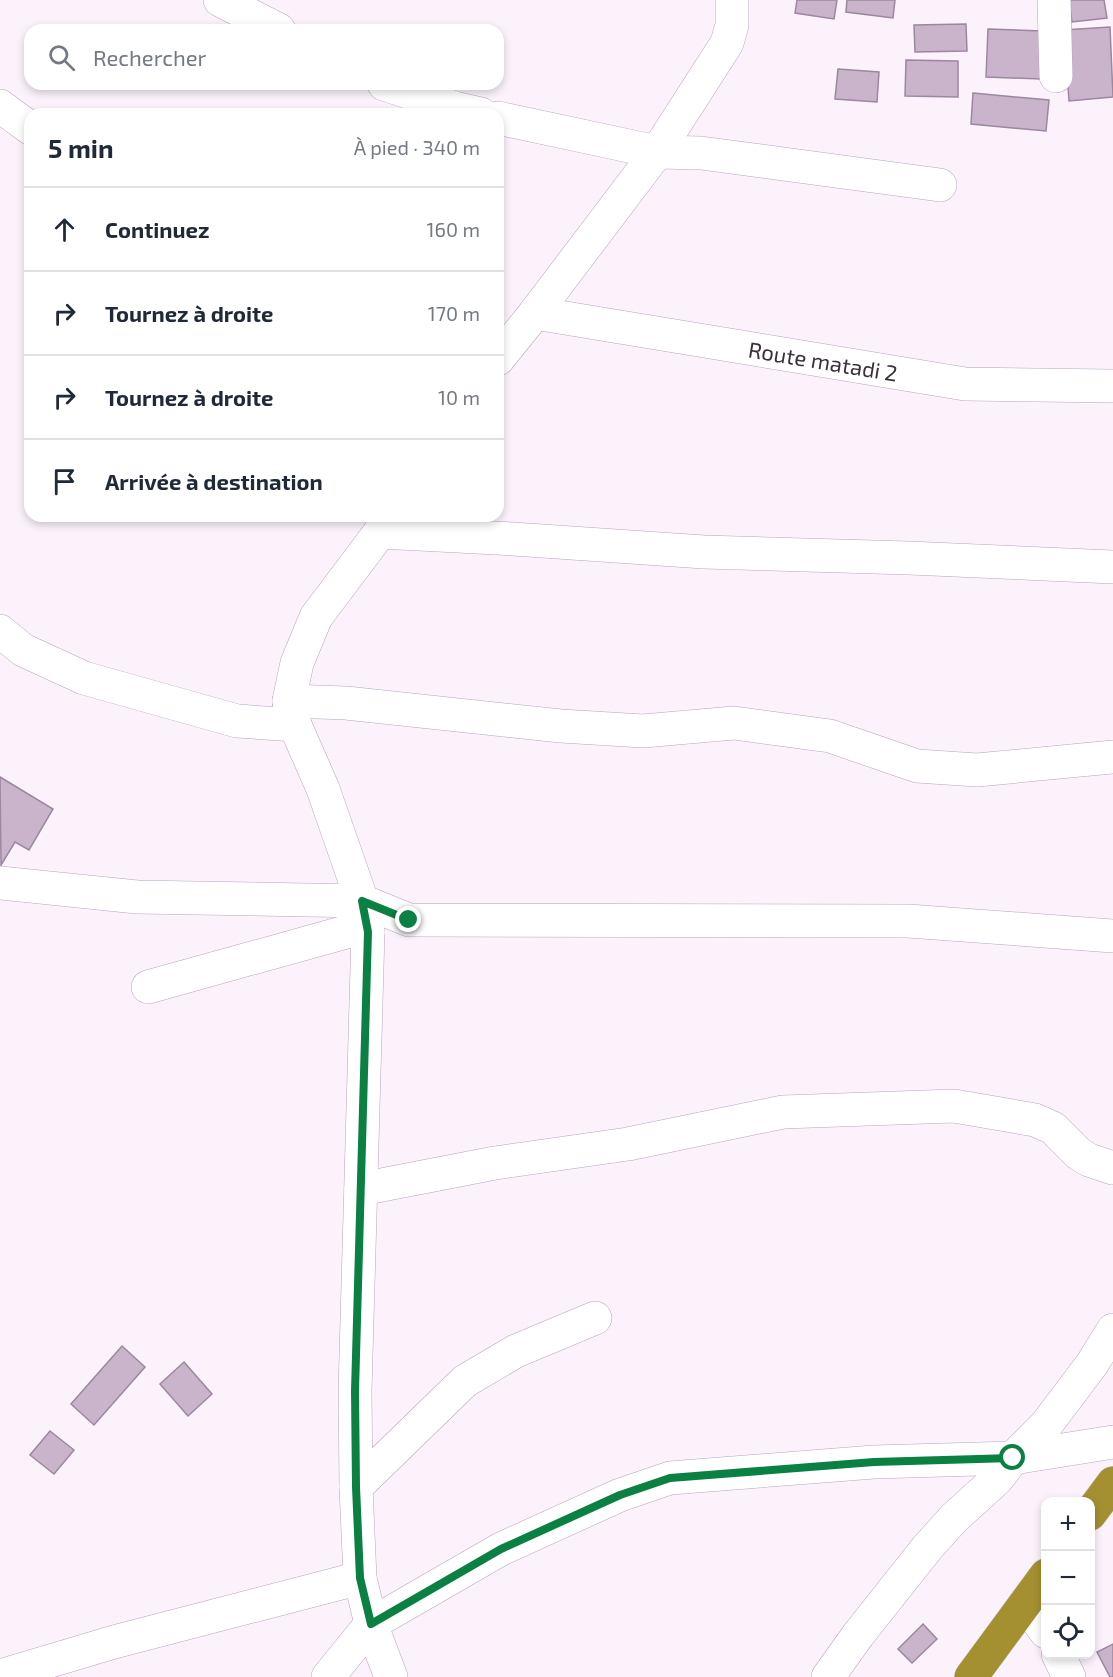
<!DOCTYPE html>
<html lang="fr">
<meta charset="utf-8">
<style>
:root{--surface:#fff;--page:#f2f2f3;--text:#1f2937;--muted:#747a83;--line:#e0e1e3}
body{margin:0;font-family:"Exo 2",sans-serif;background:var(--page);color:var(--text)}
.controls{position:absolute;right:18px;bottom:18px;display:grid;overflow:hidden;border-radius:12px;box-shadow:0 3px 9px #0003}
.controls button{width:54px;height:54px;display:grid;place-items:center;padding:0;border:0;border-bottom:2px solid var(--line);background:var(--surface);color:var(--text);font:30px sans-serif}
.stop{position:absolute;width:18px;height:18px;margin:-14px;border:4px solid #0b8043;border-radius:50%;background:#fff}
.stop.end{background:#0b8043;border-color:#fff;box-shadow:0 2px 6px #0008}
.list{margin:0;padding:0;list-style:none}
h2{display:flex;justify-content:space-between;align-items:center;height:78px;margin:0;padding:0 24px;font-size:26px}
h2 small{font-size:20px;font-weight:400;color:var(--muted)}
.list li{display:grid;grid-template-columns:39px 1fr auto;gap:18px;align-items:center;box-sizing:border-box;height:84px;padding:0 24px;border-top:2px solid var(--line)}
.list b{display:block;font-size:22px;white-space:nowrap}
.list em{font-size:20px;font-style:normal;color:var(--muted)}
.icon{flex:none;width:33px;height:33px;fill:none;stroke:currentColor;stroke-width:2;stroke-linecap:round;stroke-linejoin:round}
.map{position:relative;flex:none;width:1113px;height:1677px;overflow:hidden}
.search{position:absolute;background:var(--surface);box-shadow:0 3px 9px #0003;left:24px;top:24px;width:480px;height:66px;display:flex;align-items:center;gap:15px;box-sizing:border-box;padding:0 21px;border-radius:18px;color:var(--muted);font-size:22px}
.panel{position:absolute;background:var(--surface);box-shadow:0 3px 9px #0003;left:24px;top:108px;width:480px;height:414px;border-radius:18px}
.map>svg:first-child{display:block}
.building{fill:#cab4cc;stroke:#9c879e;stroke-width:1.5}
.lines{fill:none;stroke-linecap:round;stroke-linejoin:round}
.minor-casing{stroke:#baa4bc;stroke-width:34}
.highway-casing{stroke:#d3d1d4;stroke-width:34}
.minor{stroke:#fff;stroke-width:33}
.highway{stroke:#a49031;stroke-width:33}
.route{stroke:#0b8043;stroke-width:8}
.labels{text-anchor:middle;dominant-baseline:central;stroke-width:5;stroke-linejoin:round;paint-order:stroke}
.street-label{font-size:22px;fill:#39303a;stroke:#fff}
</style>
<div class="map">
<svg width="1113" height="1677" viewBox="0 0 1113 1677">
<rect width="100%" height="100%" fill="#fbf2fc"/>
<path class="building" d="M797,0h40l-3,19 -39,-6z
M847,0h48l-2,18 -47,-6z
M1069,0h35l3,18 -35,4z
M966,24l1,27 -52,1 -1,-27z
M1110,27l3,70 -44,4 -5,-71z
M988,29l54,2 -2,48 -54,-2z
M906,60l52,1v36l-53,-1z
M838,69l41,3 -2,30 -42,-3z
M973,93l76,7 -3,31 -75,-7z
M0,777l53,32 -24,41 -14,-8 -14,23z
M122,1346l23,21 -51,58 -23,-21z
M184,1362l28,32 -24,22 -28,-32z
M50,1431l24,19 -20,24 -24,-19z
M923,1624l14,15 -25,24 -14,-14z
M1113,1644v33h-3l-13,-25z"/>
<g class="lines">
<defs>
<g id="minor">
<path d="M220,0l59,30"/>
<path d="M1054,0l2,76"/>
<path d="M384,84l71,24 26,6"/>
<path d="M0,106l30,22"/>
<path d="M498,118l159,34 44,1 239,32"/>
<path id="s1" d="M535,313l430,71 148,2"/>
<path d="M498,359l37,-46 122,-161 70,-109 5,-18v-25"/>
<path d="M391,516l-11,16 -64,85 -19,46 -8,38 6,24 28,64 39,112 6,31 -13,459 1,96 4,91 11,46 20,53"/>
<path d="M380,532l133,7 191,13 205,6 204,9"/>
<path d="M0,631l23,19 61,28 153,43 58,4"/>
<path d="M289,701l57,2 215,23 82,5 91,-8 96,13 87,30 60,4 136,-13"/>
<path d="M0,883l137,14 225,4 47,19 499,1 205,15"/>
<path d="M148,987l205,-57 15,2"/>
<path d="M361,1189l134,-26 133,-19 155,-32 171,-6 81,14 18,8 26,26 10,6 24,8"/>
<path d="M356,1487l109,-106 51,-30 79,-33"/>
<path d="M1025,1603l21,29"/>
<path d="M1058,1654l11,23"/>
<path d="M0,1676l114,-34 246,-64"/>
<path d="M328,1677l43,-53 130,-75 119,-54 50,-17 204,-16 139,-4 100,-16"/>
<path d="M828,1677l30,-42 69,-87 27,-30 43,-39 16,-21 33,-33 46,-61 21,-34"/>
</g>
<path id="highway" d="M1090,1514l23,-31
M971,1677l75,-102"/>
</defs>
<use href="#minor" class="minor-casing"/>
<use href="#highway" class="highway-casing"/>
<use href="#minor" class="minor"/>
<use href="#highway" class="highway"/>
</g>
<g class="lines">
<path class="route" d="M409,920l-47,-19 6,31 -13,459 1,96 4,91 11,46 130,-75 119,-54 50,-17 204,-16 139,-4"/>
</g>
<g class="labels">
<g class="street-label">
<text stroke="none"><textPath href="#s1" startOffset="292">Route matadi 2</textPath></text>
</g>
</g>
</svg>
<div class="controls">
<button>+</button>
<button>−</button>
<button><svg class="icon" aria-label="locate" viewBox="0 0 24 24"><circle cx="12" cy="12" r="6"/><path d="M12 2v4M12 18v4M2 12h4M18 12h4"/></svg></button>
</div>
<div class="stop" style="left:1013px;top:1458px"></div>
<div class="stop end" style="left:409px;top:920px"></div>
<div class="search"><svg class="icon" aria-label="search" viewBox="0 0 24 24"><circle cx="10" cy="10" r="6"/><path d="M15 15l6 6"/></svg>Rechercher</div>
<section class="panel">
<h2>5 min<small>À pied · 340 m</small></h2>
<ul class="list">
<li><svg class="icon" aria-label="ahead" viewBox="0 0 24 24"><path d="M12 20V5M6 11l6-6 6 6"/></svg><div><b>Continuez</b></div><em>160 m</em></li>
<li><svg class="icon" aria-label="right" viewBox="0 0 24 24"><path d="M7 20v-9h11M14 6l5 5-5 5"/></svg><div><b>Tournez à droite</b></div><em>170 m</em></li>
<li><svg class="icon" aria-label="right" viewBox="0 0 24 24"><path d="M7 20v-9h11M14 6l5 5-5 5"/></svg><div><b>Tournez à droite</b></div><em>10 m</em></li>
<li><svg class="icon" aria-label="arrive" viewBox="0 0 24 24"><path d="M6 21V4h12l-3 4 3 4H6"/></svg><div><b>Arrivée à destination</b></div></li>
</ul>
</section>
</div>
